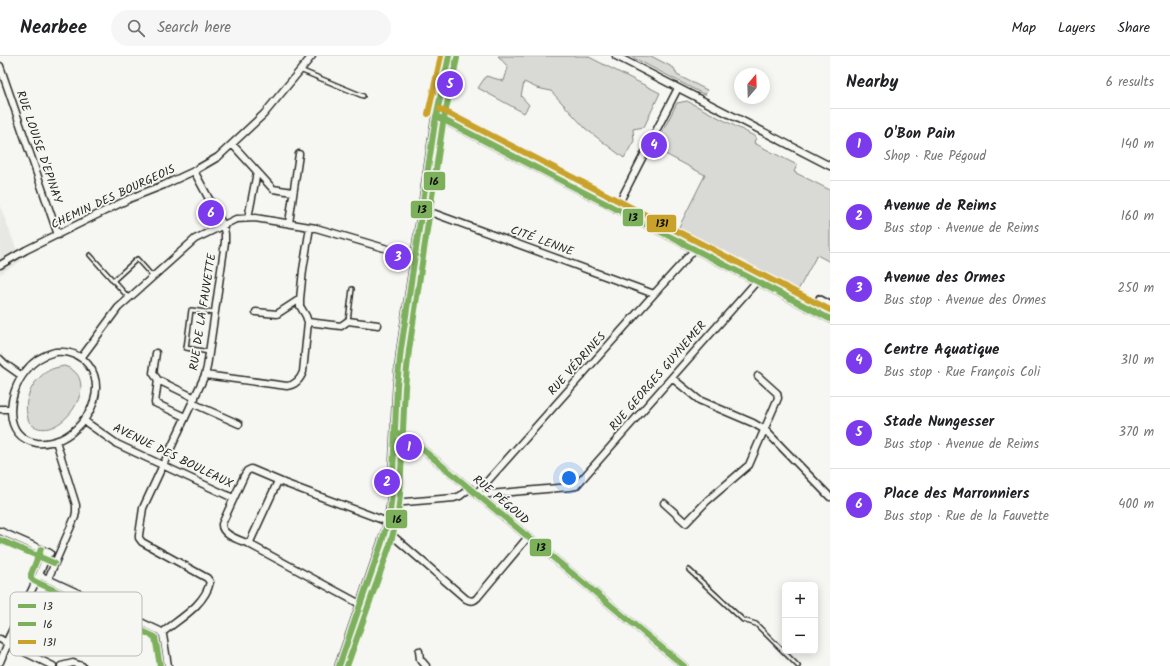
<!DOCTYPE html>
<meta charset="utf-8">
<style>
:root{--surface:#fff;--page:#f6f6f6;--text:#202124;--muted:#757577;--line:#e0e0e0;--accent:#7c3aed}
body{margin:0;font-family:Kalam,sans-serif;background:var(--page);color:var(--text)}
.controls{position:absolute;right:12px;bottom:12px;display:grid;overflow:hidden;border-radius:6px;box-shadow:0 2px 10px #0003}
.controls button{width:36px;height:36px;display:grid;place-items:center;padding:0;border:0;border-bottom:1px solid var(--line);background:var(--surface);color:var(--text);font:20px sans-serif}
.compass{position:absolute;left:734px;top:12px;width:36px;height:36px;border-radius:50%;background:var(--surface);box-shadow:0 2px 10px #0003;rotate:19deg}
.you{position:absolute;left:569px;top:422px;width:14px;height:14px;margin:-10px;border:3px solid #fff;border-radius:50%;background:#1a73e8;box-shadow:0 0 0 6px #1a73e833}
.badge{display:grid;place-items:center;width:26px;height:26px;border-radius:50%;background:var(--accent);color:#fff;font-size:13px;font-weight:700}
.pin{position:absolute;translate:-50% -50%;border:2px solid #fff;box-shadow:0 1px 4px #0006}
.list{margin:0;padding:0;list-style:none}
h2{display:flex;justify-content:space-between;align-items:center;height:52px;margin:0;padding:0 16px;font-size:17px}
h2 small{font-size:13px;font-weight:400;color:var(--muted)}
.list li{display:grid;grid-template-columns:26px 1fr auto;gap:12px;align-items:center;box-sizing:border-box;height:72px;padding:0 16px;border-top:1px solid var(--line)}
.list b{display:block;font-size:15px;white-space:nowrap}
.list p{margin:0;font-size:13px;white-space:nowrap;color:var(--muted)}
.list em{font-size:13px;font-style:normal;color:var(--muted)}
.icon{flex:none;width:22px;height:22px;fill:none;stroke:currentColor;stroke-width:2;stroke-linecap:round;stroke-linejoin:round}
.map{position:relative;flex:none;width:830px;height:610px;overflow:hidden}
header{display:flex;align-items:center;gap:24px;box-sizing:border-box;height:56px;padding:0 20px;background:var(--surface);border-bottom:1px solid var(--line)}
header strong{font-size:19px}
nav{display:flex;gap:22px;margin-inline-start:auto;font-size:14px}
.search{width:280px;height:36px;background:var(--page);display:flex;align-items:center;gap:10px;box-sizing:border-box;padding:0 14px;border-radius:22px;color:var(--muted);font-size:15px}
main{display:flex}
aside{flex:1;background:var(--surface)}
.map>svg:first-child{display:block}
.built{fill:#e7e7e3}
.green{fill:#d9d9d5;stroke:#828280}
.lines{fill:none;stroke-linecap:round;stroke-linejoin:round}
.service-casing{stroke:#2b2b2b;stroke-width:6}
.pedestrian-casing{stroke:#2b2b2b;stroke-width:8}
.minor-casing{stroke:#2b2b2b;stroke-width:9}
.tertiary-casing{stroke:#2b2b2b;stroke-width:10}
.service{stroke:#f6f6f2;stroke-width:3}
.pedestrian{stroke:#f6f6f2;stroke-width:4.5}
.minor{stroke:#f6f6f2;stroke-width:6}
.tertiary{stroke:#f6f6f2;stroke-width:7}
.bus-1-casing{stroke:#f6f6f2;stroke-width:9}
.bus-2-casing{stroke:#f6f6f2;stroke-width:9}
.bus-3-casing{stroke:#f6f6f2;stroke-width:9}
.bus-1{stroke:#7cb05b;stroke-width:6}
.bus-2{stroke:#7cb05b;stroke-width:6}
.bus-3{stroke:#c9a229;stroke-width:6}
.labels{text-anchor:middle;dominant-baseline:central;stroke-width:3.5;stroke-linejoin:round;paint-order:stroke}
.street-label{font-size:12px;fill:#2b2b2b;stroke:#f6f6f2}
.key{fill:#f6f6f2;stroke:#b9b9b6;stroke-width:1}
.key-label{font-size:11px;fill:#2b2b2b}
.line-badge{stroke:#f6f6f2;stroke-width:1.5}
.pale-badge-label{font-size:11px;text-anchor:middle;font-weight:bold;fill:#111}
</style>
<header>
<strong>Nearbee</strong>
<div class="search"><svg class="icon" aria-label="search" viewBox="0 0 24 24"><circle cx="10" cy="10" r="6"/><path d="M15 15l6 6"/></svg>Search here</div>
<nav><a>Map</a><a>Layers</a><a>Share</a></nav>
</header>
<main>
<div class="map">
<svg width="830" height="610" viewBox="0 0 830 610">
<rect width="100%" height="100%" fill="#f6f6f2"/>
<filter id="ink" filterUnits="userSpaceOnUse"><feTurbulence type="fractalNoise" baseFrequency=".025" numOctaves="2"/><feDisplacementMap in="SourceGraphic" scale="8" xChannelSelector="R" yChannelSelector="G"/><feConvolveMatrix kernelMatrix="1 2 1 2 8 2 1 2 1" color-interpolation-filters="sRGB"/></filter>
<g filter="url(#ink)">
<path class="built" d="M0,150l21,55 -21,13z"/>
<path class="green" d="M498,0h89l73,37 -16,34 -11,2 1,12 -10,17 -38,-29 -35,-38 -14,-3 -13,-6 -3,14 8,9 -5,8 -46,-25 8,-12 18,5 4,-14z
M630,0h21l23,12 3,7 30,15 -2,5z
M687,45l69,36 -2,6 43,22 -3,7 36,18v72l-13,-7 -20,37 -120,-61 28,-56 -51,-27 23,-45z
M64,310c42,12 -4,79 -32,59 -4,-3 -4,-6 -5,-11 -4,-18 10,-41 28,-46 3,-1 6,-1 9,-2z"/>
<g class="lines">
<defs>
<path id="service" d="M300,14l63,26
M90,199l39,43
M113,225l24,-22 16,18
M348,265l4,-32
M209,296l-23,-4 5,-38 24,3
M689,514l54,50 13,4 42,42"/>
<path id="pedestrian" d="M813,254l6,-12 11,6"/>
<path id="minor" d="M616,0l214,110
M0,10l58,169
M436,60l394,203
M232,88l41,45 20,3
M422,153l232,85
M616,153l62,-121
M248,162l9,-46
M289,167l10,-69
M0,209l26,-15 105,-52 33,-13 30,-14 24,-14 46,-43 48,-58
M256,256l21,2 23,-15
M308,266l33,4 7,-5 30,4
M55,296c29,-3 47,21 39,49 -5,16 -18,31 -33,38 -8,3 -15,5 -24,4 -36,-6 -29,-50 -12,-71 7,-10 18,-17 30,-20z
M156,297l-3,20 5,7 37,18
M81,302l37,-50 77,-69 41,-20 19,-1 61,10 99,29
M0,303l5,5 17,12
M205,319l82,11c8,-1 13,-6 16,-14l5,-50 -2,-6 -6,-10v-7l3,-29 7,-43
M672,322l27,22 54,23 12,7 65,67
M158,324l-3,23 30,14
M192,347l47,21
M0,353h10
M83,364l34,24 116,54
M395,376l9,3 6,4 274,227
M278,425l-29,63c-9,-4 -28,-9 -27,-20l22,-48 3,-5 4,-2 33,14 104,39
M476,438l178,-200 41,-45
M478,439l92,-8 6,-1 181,-205
M392,447l62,-5 6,-2 10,-8
M664,447l22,20 21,-22 42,-36 29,-67 -1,-5 -19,-17
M0,475l50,22
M385,476l8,4 73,63c4,2 7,3 11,-1l51,-61
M249,488l111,60
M48,496l-9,23 121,56 3,4 5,31
M48,523l27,-62 1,-5v-7l-20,-64
M162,577c17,-14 43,-28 48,-51l-3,-4 -65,-36 -3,-4v-3l4,-27 62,-133 2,-8 18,-125v-8l-2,-9 -29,-54
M0,583l16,9 37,18
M6,587l33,-68
M419,595l1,8 6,7
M0,606l8,-19
M61,610l12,-3 9,3"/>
<path id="tertiary" d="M339,610l43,-124c5,-16 9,-31 10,-48l5,-108 4,-37 34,-227 14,-66"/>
</defs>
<use href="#service" class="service-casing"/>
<use href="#pedestrian" class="pedestrian-casing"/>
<use href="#minor" class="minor-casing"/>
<use href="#tertiary" class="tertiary-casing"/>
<use href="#service" class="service"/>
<use href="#pedestrian" class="pedestrian"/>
<use href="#minor" class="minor"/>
<use href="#tertiary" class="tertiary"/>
<defs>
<path id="bus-1" d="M436,60l394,203
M395,376l9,3 6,4 274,227
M339,610l43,-124 8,-30 2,-18 5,-108 4,-37 34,-227 14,-66"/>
<path id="bus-2" d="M0,484l54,23
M41,493l-10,25v4l3,3 121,56 5,29
M347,610l43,-121 8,-31 2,-20 5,-107 4,-37 34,-227 14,-65"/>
<path id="bus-3" d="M440,53l390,201
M428,58l13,-58"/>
</defs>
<use href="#bus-1" class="bus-1-casing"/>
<use href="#bus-2" class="bus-2-casing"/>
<use href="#bus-3" class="bus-3-casing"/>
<use href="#bus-1" class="bus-1"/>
<use href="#bus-2" class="bus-2"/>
<use href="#bus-3" class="bus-3"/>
</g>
</g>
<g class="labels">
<g class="street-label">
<text transform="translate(39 91) rotate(71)">RUE LOUISE D'EPINAY</text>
<text transform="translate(113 141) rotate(-25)">CHEMIN DES BOURGEOIS</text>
<text transform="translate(542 185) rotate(20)">CITÉ LENNE</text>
<text transform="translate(203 256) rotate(-81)">RUE DE LA FAUVETTE</text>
<text transform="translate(577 308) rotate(-48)">RUE VÉDRINES</text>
<text transform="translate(658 320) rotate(-49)">RUE GEORGES GUYNEMER</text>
<text transform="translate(173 400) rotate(26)">AVENUE DES BOULEAUX</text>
<text transform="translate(501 444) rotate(40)">RUE PÉGOUD</text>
</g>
</g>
<rect x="10" y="536" width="132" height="64" rx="6" class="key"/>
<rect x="18" y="548" width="18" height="4" fill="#7cb05b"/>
<rect x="18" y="566" width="18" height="4" fill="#7cb05b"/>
<rect x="18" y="584" width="18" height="4" fill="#c9a229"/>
<g class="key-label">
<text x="43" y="554">13</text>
<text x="43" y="572">16</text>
<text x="43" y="590">131</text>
</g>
<g class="line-badge">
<rect x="423" y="115" width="23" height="20" rx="4" fill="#7cb05b"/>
<rect x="410" y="144" width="23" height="19" rx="4" fill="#7cb05b"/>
<rect x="622" y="152" width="22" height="19" rx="4" fill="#7cb05b"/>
<rect x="646" y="158" width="31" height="19" rx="4" fill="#c9a229"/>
<rect x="385" y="453" width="23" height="20" rx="4" fill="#7cb05b"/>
<rect x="529" y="482" width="23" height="19" rx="4" fill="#7cb05b"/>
</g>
<g class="pale-badge-label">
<text x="434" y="129">16</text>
<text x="422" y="157">13</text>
<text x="633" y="165">13</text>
<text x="662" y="171">131</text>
<text x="397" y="467">16</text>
<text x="541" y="495">13</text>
</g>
</svg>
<div class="controls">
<button>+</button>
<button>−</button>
</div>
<svg class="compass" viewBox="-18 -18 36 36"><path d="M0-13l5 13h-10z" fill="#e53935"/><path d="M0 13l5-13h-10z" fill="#757577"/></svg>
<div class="you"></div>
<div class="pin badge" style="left:409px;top:391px">1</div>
<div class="pin badge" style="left:387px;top:426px">2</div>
<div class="pin badge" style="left:398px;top:201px">3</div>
<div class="pin badge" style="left:654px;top:89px">4</div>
<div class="pin badge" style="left:450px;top:28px">5</div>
<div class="pin badge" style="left:211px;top:157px">6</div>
</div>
<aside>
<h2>Nearby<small>6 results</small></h2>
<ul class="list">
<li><span class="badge">1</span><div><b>O'Bon Pain</b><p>Shop · Rue Pégoud</p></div><em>140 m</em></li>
<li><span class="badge">2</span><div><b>Avenue de Reims</b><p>Bus stop · Avenue de Reims</p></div><em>160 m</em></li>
<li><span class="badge">3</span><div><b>Avenue des Ormes</b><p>Bus stop · Avenue des Ormes</p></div><em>250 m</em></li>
<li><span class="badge">4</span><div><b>Centre Aquatique</b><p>Bus stop · Rue François Coli</p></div><em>310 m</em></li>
<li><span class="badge">5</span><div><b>Stade Nungesser</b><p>Bus stop · Avenue de Reims</p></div><em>370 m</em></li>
<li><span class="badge">6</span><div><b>Place des Marronniers</b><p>Bus stop · Rue de la Fauvette</p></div><em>400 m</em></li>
</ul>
</aside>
</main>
